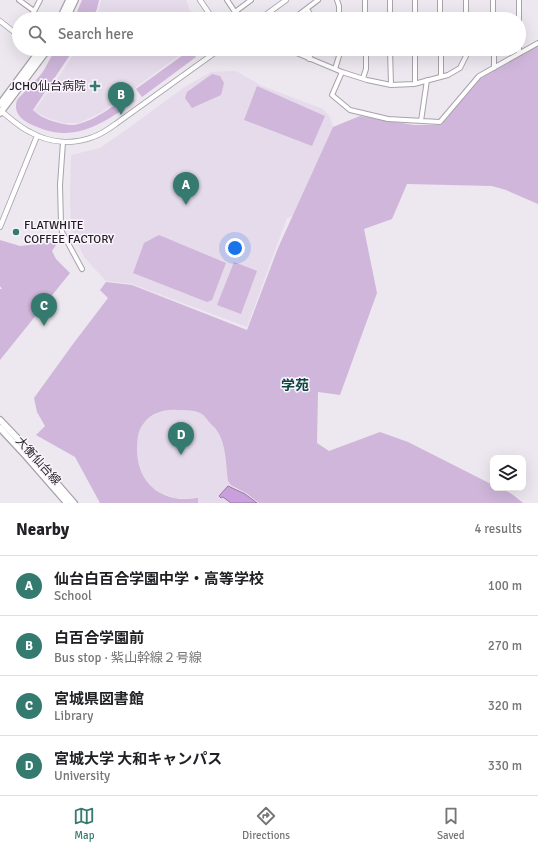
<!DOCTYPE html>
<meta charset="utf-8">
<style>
:root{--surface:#fff;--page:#f2f2f2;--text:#202124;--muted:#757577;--line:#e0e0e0;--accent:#347a6f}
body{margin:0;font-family:Signika,"Noto Sans JP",sans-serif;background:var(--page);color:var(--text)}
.controls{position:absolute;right:12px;bottom:12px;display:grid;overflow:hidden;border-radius:8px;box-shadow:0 4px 16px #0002}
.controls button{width:36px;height:36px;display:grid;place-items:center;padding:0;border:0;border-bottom:1px solid var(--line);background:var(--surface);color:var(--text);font:20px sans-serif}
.you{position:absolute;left:235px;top:248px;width:14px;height:14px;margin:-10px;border:3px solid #fff;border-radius:50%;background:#1a73e8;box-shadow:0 0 0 6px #1a73e833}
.badge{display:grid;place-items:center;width:26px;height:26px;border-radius:50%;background:var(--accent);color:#fff;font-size:13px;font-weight:700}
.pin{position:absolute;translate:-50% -33px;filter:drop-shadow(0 1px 2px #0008)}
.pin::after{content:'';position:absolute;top:21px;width:14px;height:12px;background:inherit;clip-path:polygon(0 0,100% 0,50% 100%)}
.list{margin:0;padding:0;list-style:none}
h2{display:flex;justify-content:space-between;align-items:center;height:52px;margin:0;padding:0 16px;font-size:17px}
h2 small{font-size:13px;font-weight:400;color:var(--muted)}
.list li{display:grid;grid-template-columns:26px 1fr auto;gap:12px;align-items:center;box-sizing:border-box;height:60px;padding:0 16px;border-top:1px solid var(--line)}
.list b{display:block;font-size:15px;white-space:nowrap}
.list p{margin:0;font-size:13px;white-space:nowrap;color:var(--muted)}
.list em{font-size:13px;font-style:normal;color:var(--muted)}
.icon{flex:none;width:22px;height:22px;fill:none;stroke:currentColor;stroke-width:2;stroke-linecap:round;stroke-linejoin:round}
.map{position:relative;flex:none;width:538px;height:503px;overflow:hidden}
.search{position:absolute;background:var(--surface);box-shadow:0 4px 16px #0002;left:12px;right:12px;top:12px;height:44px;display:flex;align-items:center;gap:10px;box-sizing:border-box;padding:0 14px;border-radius:22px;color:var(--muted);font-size:15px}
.sheet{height:292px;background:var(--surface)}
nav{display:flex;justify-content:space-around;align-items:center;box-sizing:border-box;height:56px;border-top:1px solid var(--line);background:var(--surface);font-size:11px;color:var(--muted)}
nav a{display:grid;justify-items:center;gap:2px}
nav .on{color:var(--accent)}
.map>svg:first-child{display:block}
.built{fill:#e6dbeb}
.green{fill:#cfb6da}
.water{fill:#c9a0db;stroke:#9679a3}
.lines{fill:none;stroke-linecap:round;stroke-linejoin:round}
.minor-casing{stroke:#a8a2ab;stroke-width:6}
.tertiary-casing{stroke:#a8a2ab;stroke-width:6}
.secondary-casing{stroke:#a8a2ab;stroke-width:8}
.minor{stroke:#fff;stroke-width:4}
.tertiary{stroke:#fff;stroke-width:4.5}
.secondary{stroke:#fff;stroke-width:5.5}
.poi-dot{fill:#347a6f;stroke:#fbf4fe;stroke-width:1.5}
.labels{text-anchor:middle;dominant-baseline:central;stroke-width:3;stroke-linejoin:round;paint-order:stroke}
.poi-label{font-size:12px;fill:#201e21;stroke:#fbf4fe;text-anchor:end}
.street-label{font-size:12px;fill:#201e21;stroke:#fbf4fe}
.quarter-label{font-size:14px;font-weight:bold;fill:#0a473f;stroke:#fbf4fe}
</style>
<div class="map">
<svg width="538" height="503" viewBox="0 0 538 503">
<rect width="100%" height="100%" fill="#ede7f0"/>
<path class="built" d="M101,0h85l4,10 8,9h-104l4,-7z
M77,49h111l-86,63 -23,11h-16l-18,-6 -11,-6 20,-27z
M236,71l26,15 61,23 7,8 3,10 -34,86 -12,5 -40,109 -115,-43 -26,-3 -22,-24 -13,-29 -1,-31 1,-42 29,-7 29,-20 54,-40 28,-16z
M171,409l21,2 8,2 6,4 3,5 8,9 4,7 3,12 4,31 31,22h-61v-4h-12l-12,-1 -13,-5 -11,-7 -8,-11 -3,-7 -2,-8v-22l3,-8 4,-7 4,-5 13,-7z"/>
<path class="green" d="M82,0h17l-2,9 -5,10h-18z
M538,45v159l-32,-14 -14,-4 -85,-2 -15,35 -28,10 13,64 -37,102 -22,-3 -1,51 12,8 51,-19 28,10 85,43v3c13,0 20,7 30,15h-264l-13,-10 -15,-8 -3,-4c-2,-15 -2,-38 -11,-50 -2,-4 -6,-6 -8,-9 -3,-4 -4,-6 -9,-9 -7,-3 -15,-3 -23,-3 -12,-1 -26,3 -33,13 -7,8 -7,19 -7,29 1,26 17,44 43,47 6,0 12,0 18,-1v5h-98l-25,-46 -39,-22 9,-9 -8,-14 -3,-14 39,-54 35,-46 -8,-8 6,-8 26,3 115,45 31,-82 55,-121 27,-11 54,9h27l40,-47z
M56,49h18l-41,61c6,6 11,8 19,11 7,2 14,4 21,4 19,-2 42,-20 57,-31l5,7c-27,19 -56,40 -90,29 -7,-3 -14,-5 -20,-9 -7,-5 -11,-11 -8,-21 2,-3 6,-6 8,-9 6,-6 14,-13 19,-21 4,-7 7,-14 12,-21z
M190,50l6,7 -54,40 -6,-8z
M212,74l8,2 4,7 -3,12 -29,13 -7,-10 2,-6z
M257,86l68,30 -13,30 -68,-26z
M159,235l67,28 -14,37 -5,2 -74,-29 11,-30z
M0,240l20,6 38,-4 -6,9 4,8 14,14 -70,87v-71h2l-2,-3z
M234,262l23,9 -16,43 -24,-9z"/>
<path class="water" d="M228,486l17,8 12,9h-26l-8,-6 -2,1 -2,-2z"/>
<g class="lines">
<defs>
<path id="minor" d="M19,0l15,11
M227,0l8,12 16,-12
M337,0l2,6v13
M365,0v19
M390,0v19
M415,0v19
M440,0v19
M466,0v19
M493,0v19
M519,0v19
M307,9l5,8 1,2
M30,19l10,-19
M293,19l25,-19
M519,21v32
M287,49l55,23 25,8 24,5 23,-1 34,-9 12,-7 6,-12v-7
M390,49l1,36
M415,49v34
M441,49v28
M494,49v19
M309,59l4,-10
M335,69l4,-13 1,-7
M342,72l-10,23 18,15 38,9 52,3 39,-46 59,-33
M363,78l3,-9v-20
M421,121l6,-41
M63,142l-3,43 1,39 1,8 20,37"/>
<path id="tertiary" d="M200,0l13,19
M260,19l26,-19
M0,21l19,15
M0,110c10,8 19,17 30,22 19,11 43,13 63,5 9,-3 17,-9 24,-14l103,-74
M0,227l37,-91"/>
<path id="secondary" d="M60,19l9,-19
M66,19l9,-19
M0,104l41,-55
M0,113l48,-64
M0,420l21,22 53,61
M0,428l26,28 41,47"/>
</defs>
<use href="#minor" class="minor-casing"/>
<use href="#tertiary" class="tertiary-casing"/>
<use href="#secondary" class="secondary-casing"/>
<use href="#minor" class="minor"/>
<use href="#tertiary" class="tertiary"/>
<use href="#secondary" class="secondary"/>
</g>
<g class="poi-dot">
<path d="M93 80h4v4h4v4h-4v4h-4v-4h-4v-4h4z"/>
<circle cx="16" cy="232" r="4"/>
</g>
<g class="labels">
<g class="poi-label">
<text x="86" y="86">JCHO仙台病院</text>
<text x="24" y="225" text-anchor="start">FLATWHITE<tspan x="24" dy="14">COFFEE FACTORY</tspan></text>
</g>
<g class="street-label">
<text transform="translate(38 461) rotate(48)">大衡仙台線</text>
</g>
<g class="quarter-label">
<text x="295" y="385">学苑</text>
</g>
</g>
</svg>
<div class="controls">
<button><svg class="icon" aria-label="layers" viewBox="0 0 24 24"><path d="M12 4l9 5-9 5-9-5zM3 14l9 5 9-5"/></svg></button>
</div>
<div class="you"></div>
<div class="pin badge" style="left:186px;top:205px">A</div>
<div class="pin badge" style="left:121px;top:115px">B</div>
<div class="pin badge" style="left:44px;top:326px">C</div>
<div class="pin badge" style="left:181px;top:455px">D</div>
<div class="search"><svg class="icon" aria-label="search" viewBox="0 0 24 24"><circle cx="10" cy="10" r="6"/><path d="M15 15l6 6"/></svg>Search here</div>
</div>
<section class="sheet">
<h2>Nearby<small>4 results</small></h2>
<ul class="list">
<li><span class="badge">A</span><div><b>仙台白百合学園中学・高等学校</b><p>School</p></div><em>100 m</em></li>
<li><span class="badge">B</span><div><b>白百合学園前</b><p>Bus stop · 紫山幹線２号線</p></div><em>270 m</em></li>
<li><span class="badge">C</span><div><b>宮城県図書館</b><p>Library</p></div><em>320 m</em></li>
<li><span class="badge">D</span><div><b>宮城大学 大和キャンパス</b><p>University</p></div><em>330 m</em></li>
</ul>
</section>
<nav>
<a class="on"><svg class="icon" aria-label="map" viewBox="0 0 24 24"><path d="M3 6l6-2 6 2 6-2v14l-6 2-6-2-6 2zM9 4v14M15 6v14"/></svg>Map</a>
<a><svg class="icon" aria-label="directions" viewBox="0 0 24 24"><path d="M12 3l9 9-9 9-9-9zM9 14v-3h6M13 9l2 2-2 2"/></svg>Directions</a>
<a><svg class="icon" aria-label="saved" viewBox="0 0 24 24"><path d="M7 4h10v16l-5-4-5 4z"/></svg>Saved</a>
</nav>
